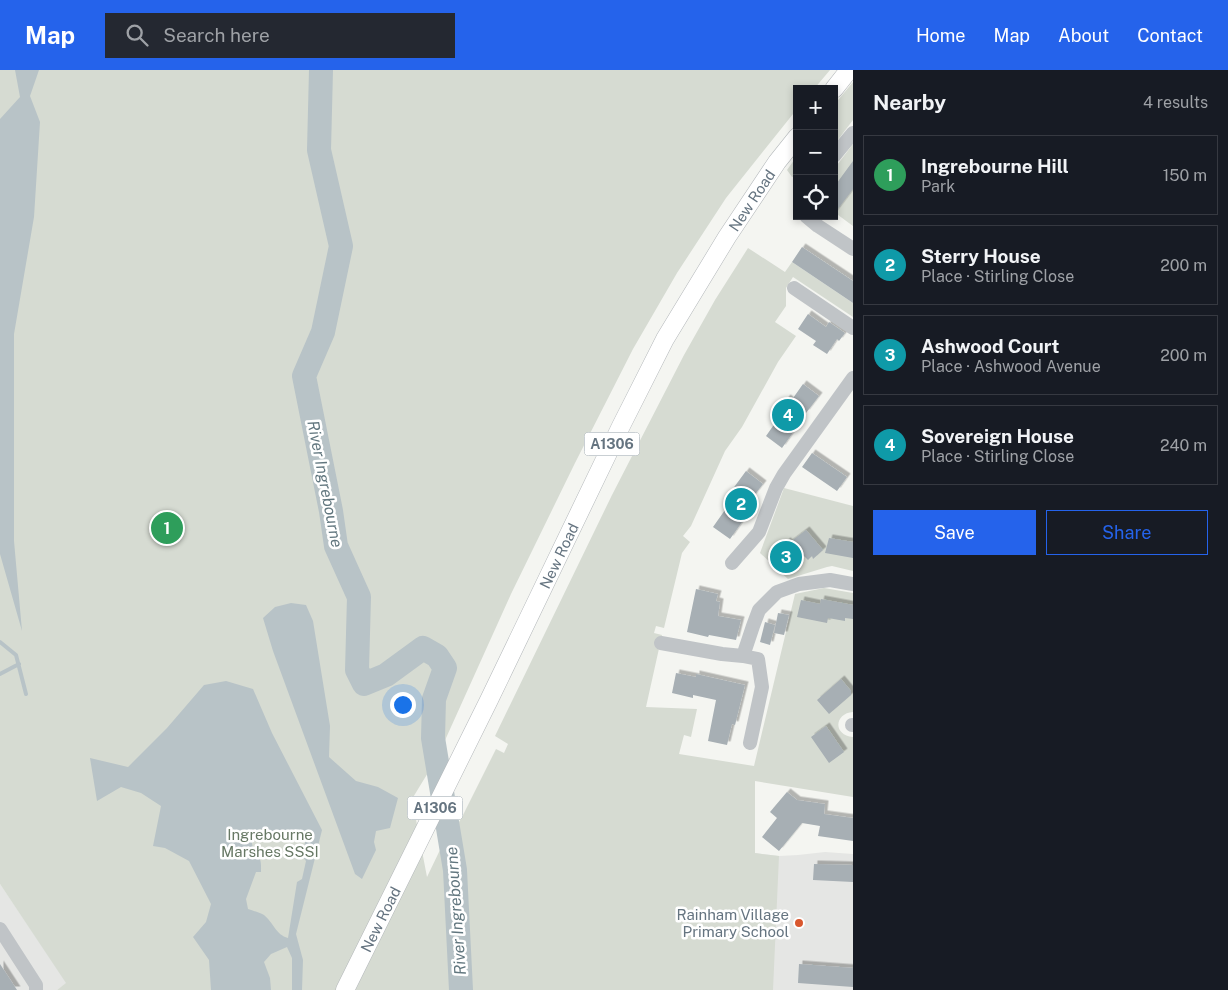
<!DOCTYPE html>
<meta charset="utf-8">
<style>
:root{--surface:#171b24;--page:#242831;--text:#f1f3f6;--muted:#9ea1a6;--line:#363941;--accent:#2563eb}
body{margin:0;font-family:"Public Sans",sans-serif;background:var(--page);color:var(--text)}
.controls{position:absolute;right:15px;top:15px;display:grid;overflow:hidden;border-radius:0px;box-shadow:0 2px 8px #0003}
.controls button{width:45px;height:45px;display:grid;place-items:center;padding:0;border:0;border-bottom:1px solid var(--line);background:var(--surface);color:var(--text);font:25px sans-serif}
.you{position:absolute;left:402px;top:634px;width:18px;height:18px;margin:-12px;border:4px solid #fff;border-radius:50%;background:#1a73e8;box-shadow:0 0 0 8px #1a73e833}
.badge{display:grid;place-items:center;width:32px;height:32px;border-radius:50%;background:var(--accent);color:#fff;font-size:16px;font-weight:700}
.pin{position:absolute;translate:-50% -50%;border:2px solid #fff;box-shadow:0 1px 5px #0006}
.list{margin:0;padding:0;list-style:none}
h2{display:flex;justify-content:space-between;align-items:center;height:65px;margin:0;padding:0 20px;font-size:21px}
h2 small{font-size:16px;font-weight:400;color:var(--muted)}
.list li{display:grid;grid-template-columns:32px 1fr auto;gap:15px;align-items:center;box-sizing:border-box;height:80px;margin:0 10px 10px;padding:0 10px;border:1px solid var(--line);border-radius:0px}
.list b{display:block;font-size:19px;white-space:nowrap}
.list p{margin:0;font-size:16px;white-space:nowrap;color:var(--muted)}
.list em{font-size:16px;font-style:normal;color:var(--muted)}
.actions{display:flex;gap:10px;padding:15px 20px}
.actions a{flex:1;padding:11px 0;border:1px solid var(--accent);border-radius:0px;text-align:center;font-size:18px;color:var(--accent)}
.actions .main{background:var(--accent);color:#fff}
.icon{flex:none;width:28px;height:28px;fill:none;stroke:currentColor;stroke-width:2;stroke-linecap:round;stroke-linejoin:round}
.map{position:relative;flex:none;width:853px;height:920px;overflow:hidden}
header{display:flex;align-items:center;gap:30px;box-sizing:border-box;height:70px;padding:0 25px;background:var(--accent);color:#fff}
header strong{font-size:24px}
nav{display:flex;gap:28px;margin-inline-start:auto;font-size:18px}
.search{width:350px;height:45px;background:var(--page);display:flex;align-items:center;gap:12px;box-sizing:border-box;padding:0 18px;border-radius:0px;color:var(--muted);font-size:19px}
main{display:flex}
aside{flex:1;background:var(--surface)}
.map>svg:first-child{display:block}
.built{fill:#e5e6e4}
.green{fill:#d6dbd2}
.water{fill:#b8c3c7;fill-rule:evenodd}
.lines{fill:none;stroke-linecap:round;stroke-linejoin:round}
.stream{stroke:#b8c3c7;stroke-width:4}
.river{stroke:#b8c3c7;stroke-width:24}
.building{fill:#a7afb4;filter:url(#shadow)}
.major-casing{stroke:#b3b7ba;stroke-width:19}
.minor{stroke:#c0c4c7;stroke-width:14}
.major{stroke:#fff;stroke-width:18}
.poi-dot{fill:#d9572d;stroke:#fff;stroke-width:2}
.labels{text-anchor:middle;dominant-baseline:central;stroke-width:5;stroke-linejoin:round;paint-order:stroke}
.shield{fill:#fff;stroke:#939ea6;stroke-width:1}
.shield-label{font-size:14px;font-weight:bold;fill:#657480}
.street-label{font-size:15px;fill:#657480;stroke:#fff}
.park-label{font-size:15px;fill:#677864;stroke:#fff}
.poi-label{font-size:15px;fill:#657480;stroke:#fff;text-anchor:end}
.water-label{font-size:16px;font-style:italic;fill:#61767e;stroke:#fff}
</style>
<header>
<strong>Map</strong>
<div class="search"><svg class="icon" aria-label="search" viewBox="0 0 24 24"><circle cx="10" cy="10" r="6"/><path d="M15 15l6 6"/></svg>Search here</div>
<nav><a>Home</a><a>Map</a><a>About</a><a>Contact</a></nav>
</header>
<main>
<div class="map">
<svg width="853" height="920" viewBox="0 0 853 920">
<defs>
<filter id="shadow"><feDropShadow dx="3.5" dy="-3.5" stdDeviation="0" flood-color="#0004"/></filter>
</defs>
<rect width="100%" height="100%" fill="#f4f5f1"/>
<path class="built" d="M825,782l28,2v136h-116l18,-137 24,3 19,-1z
M0,814l67,99 -10,7h-57z"/>
<path class="green" d="M0,0h830l-16,19h-17v20l-71,89 -49,75 -44,76 -58,114 -64,131 -74,164 -25,41 15,78 12,-25 22,-33 35,-70 8,4 4,-9 -13,-8 117,-241 72,-140 31,-55 33,-52 37,24 7,-10 61,41v14l-60,-40 -7,11v18l-11,16 21,14 -18,26 -36,65 -17,24 -34,75 -8,10 7,6 -8,11 -18,75 -8,-2 -2,7 8,2 -16,72 51,2 -6,28 -7,-2 -5,19 75,12 41,-172 29,-6 29,5v119c-18,1 -21,23 0,25v60l-98,-16v72l24,3 -6,134h-716l9,-7 -66,-99z
M853,12v38l-19,25v-40z
M853,74v82l-19,-14v-43z
M797,86v19l-5,2 -5,-7z
M784,418l69,18v65l-21,-5 -5,1 -39,12 -28,-26z"/>
<path class="water" d="M15,0h24l-9,26 10,26 -6,95 -20,117v207l8,90 -22,-77v-435l20,-22z
M291,533l15,2 7,16 17,105 -1,31 27,24 22,6 20,11 -8,30 -14,3 -2,11 2,8 -14,29 -7,-5 -82,-223 -10,-33 12,-11z
M226,611l27,8 19,44 50,97 -26,104 7,26 -1,30h-10v-32l-5,-11 -16,7 -7,8 6,16 1,12h-60l-2,-30 -16,-23 13,-15 5,-18 -22,-43 -24,-13 -12,-2 8,-40 -20,-13 -20,-6 -24,14 -7,-43 38,9 39,-39 37,-43zM260,759l22,4 20,-1 4,3 -3,22 3,4 -4,18 -5,3 -9,56c-12,-3 -15,-16 -24,-23 -5,-3 -11,-4 -16,-6l-2,-10 10,-27h5c0,-8 1,-15 -7,-19l-3,-14z"/>
<g class="lines">
<path class="stream" d="M0,572l16,13 10,39
M0,604l19,-10"/>
<path class="river" d="M321,0l-2,80 22,96 -18,86 -19,44 27,135 5,35 23,51 -2,73 7,14 22,-9 37,-27 14,8 8,12 -11,31 -1,39 22,132 6,120"/>
</g>
<path class="building" d="M853,91v28l-19,25v-27z
M802,177l51,34v22l-61,-41z
M808,244l18,13 3,-5 16,11 -6,8 -2,-2 -10,15 -14,-9 3,-4 -18,-12z
M803,314l16,12 -13,17 -2,-2 -13,18 3,2 -12,17 -16,-12 12,-17 -4,-3 13,-18 4,3z
M812,383l35,24 -10,14 -35,-24z
M746,401l17,13 -14,18 5,3 -24,34 -17,-12 24,-34 -5,-3z
M806,460l17,20 -10,9 -1,-3 -4,4 -4,-4 -19,18 -15,-16 17,-17 2,2z
M829,468l24,4v16l-28,-5z
M696,519l22,5 -2,7 4,1 -2,14 23,4 -5,20 -27,-5 -1,2 -21,-5z
M821,529l32,6v14l-8,-1v3l-17,-3 -1,5 -30,-6 4,-17 19,4z
M778,543l11,2 -5,20 -10,-2z
M765,552l10,3 -5,20 -10,-3z
M676,603l20,4v-3l49,11 -10,40 -3,-1 -5,21 -19,-4 8,-41 -23,-5v3l-21,-5z
M841,609l10,12v4l-22,19 -12,-14z
M826,656l18,26 -15,11 -18,-26z
M787,722l10,8 28,4 -1,10 29,4v23l-35,-5 2,-10 -18,-3 -23,28 -17,-14 15,-19 -7,-6z
M814,794l39,1v17l-40,-2z
M0,894l17,26h-17z
M799,894l54,4v19l-55,-4z"/>
<g class="lines">
<defs>
<g id="major">
<path d="M834,19l15,-19"/>
<path id="s1" d="M345,920l144,-290 132,-274 44,-87 62,-102 50,-75 20,-25"/>
</g>
</defs>
<use href="#major" class="major-casing"/>
<path class="minor" d="M834,86l19,-23
M806,146l12,10 35,23
M794,218l59,40
M732,493l27,-31 17,-44 8,-14 69,-96
M661,573l61,11 21,2 10,-30 6,-16 18,-18 22,-8 31,-4 23,4
M743,586l15,3 4,28 -12,56
M852,655h1
M0,859l36,56v5"/>
<use href="#major" class="major"/>
</g>
<circle class="poi-dot" cx="799" cy="853" r="5"/>
<g class="labels">
<g class="shield">
<rect x="584.5" y="362.5" width="55" height="23" rx="4"/>
<rect x="407.5" y="726.5" width="55" height="23" rx="4"/>
</g>
<g class="shield-label">
<text x="612" y="374">A1306</text>
<text x="435" y="738">A1306</text>
</g>
<g class="street-label">
<text stroke="none"><textPath href="#s1" startOffset="889">New Road</textPath></text>
<text stroke="none"><textPath href="#s1" startOffset="484">New Road</textPath></text>
<text stroke="none"><textPath href="#s1" startOffset="79">New Road</textPath></text>
</g>
<g class="park-label">
<text x="270" y="764">Ingrebourne<tspan x="270" dy="17">Marshes SSSI</tspan></text>
</g>
<g class="poi-label">
<text x="789" y="844">Rainham Village<tspan x="789" dy="17">Primary School</tspan></text>
</g>
<g class="water-label">
<text transform="translate(325 414) rotate(79)">River Ingrebourne</text>
<text transform="translate(456 841) rotate(-94)">River Ingrebourne</text>
</g>
</g>
</svg>
<div class="controls">
<button>+</button>
<button>−</button>
<button><svg class="icon" aria-label="locate" viewBox="0 0 24 24"><circle cx="12" cy="12" r="6"/><path d="M12 2v4M12 18v4M2 12h4M18 12h4"/></svg></button>
</div>
<div class="you"></div>
<div class="pin badge" style="left:167px;top:458px;background:#2e9e5b">1</div>
<div class="pin badge" style="left:741px;top:434px;background:#0f9aa8">2</div>
<div class="pin badge" style="left:786px;top:487px;background:#0f9aa8">3</div>
<div class="pin badge" style="left:788px;top:345px;background:#0f9aa8">4</div>
</div>
<aside>
<h2>Nearby<small>4 results</small></h2>
<ul class="list">
<li><span class="badge" style="background:#2e9e5b">1</span><div><b>Ingrebourne Hill</b><p>Park</p></div><em>150 m</em></li>
<li><span class="badge" style="background:#0f9aa8">2</span><div><b>Sterry House</b><p>Place · Stirling Close</p></div><em>200 m</em></li>
<li><span class="badge" style="background:#0f9aa8">3</span><div><b>Ashwood Court</b><p>Place · Ashwood Avenue</p></div><em>200 m</em></li>
<li><span class="badge" style="background:#0f9aa8">4</span><div><b>Sovereign House</b><p>Place · Stirling Close</p></div><em>240 m</em></li>
</ul>
<div class="actions"><a class="main">Save</a><a>Share</a></div>
</aside>
</main>
